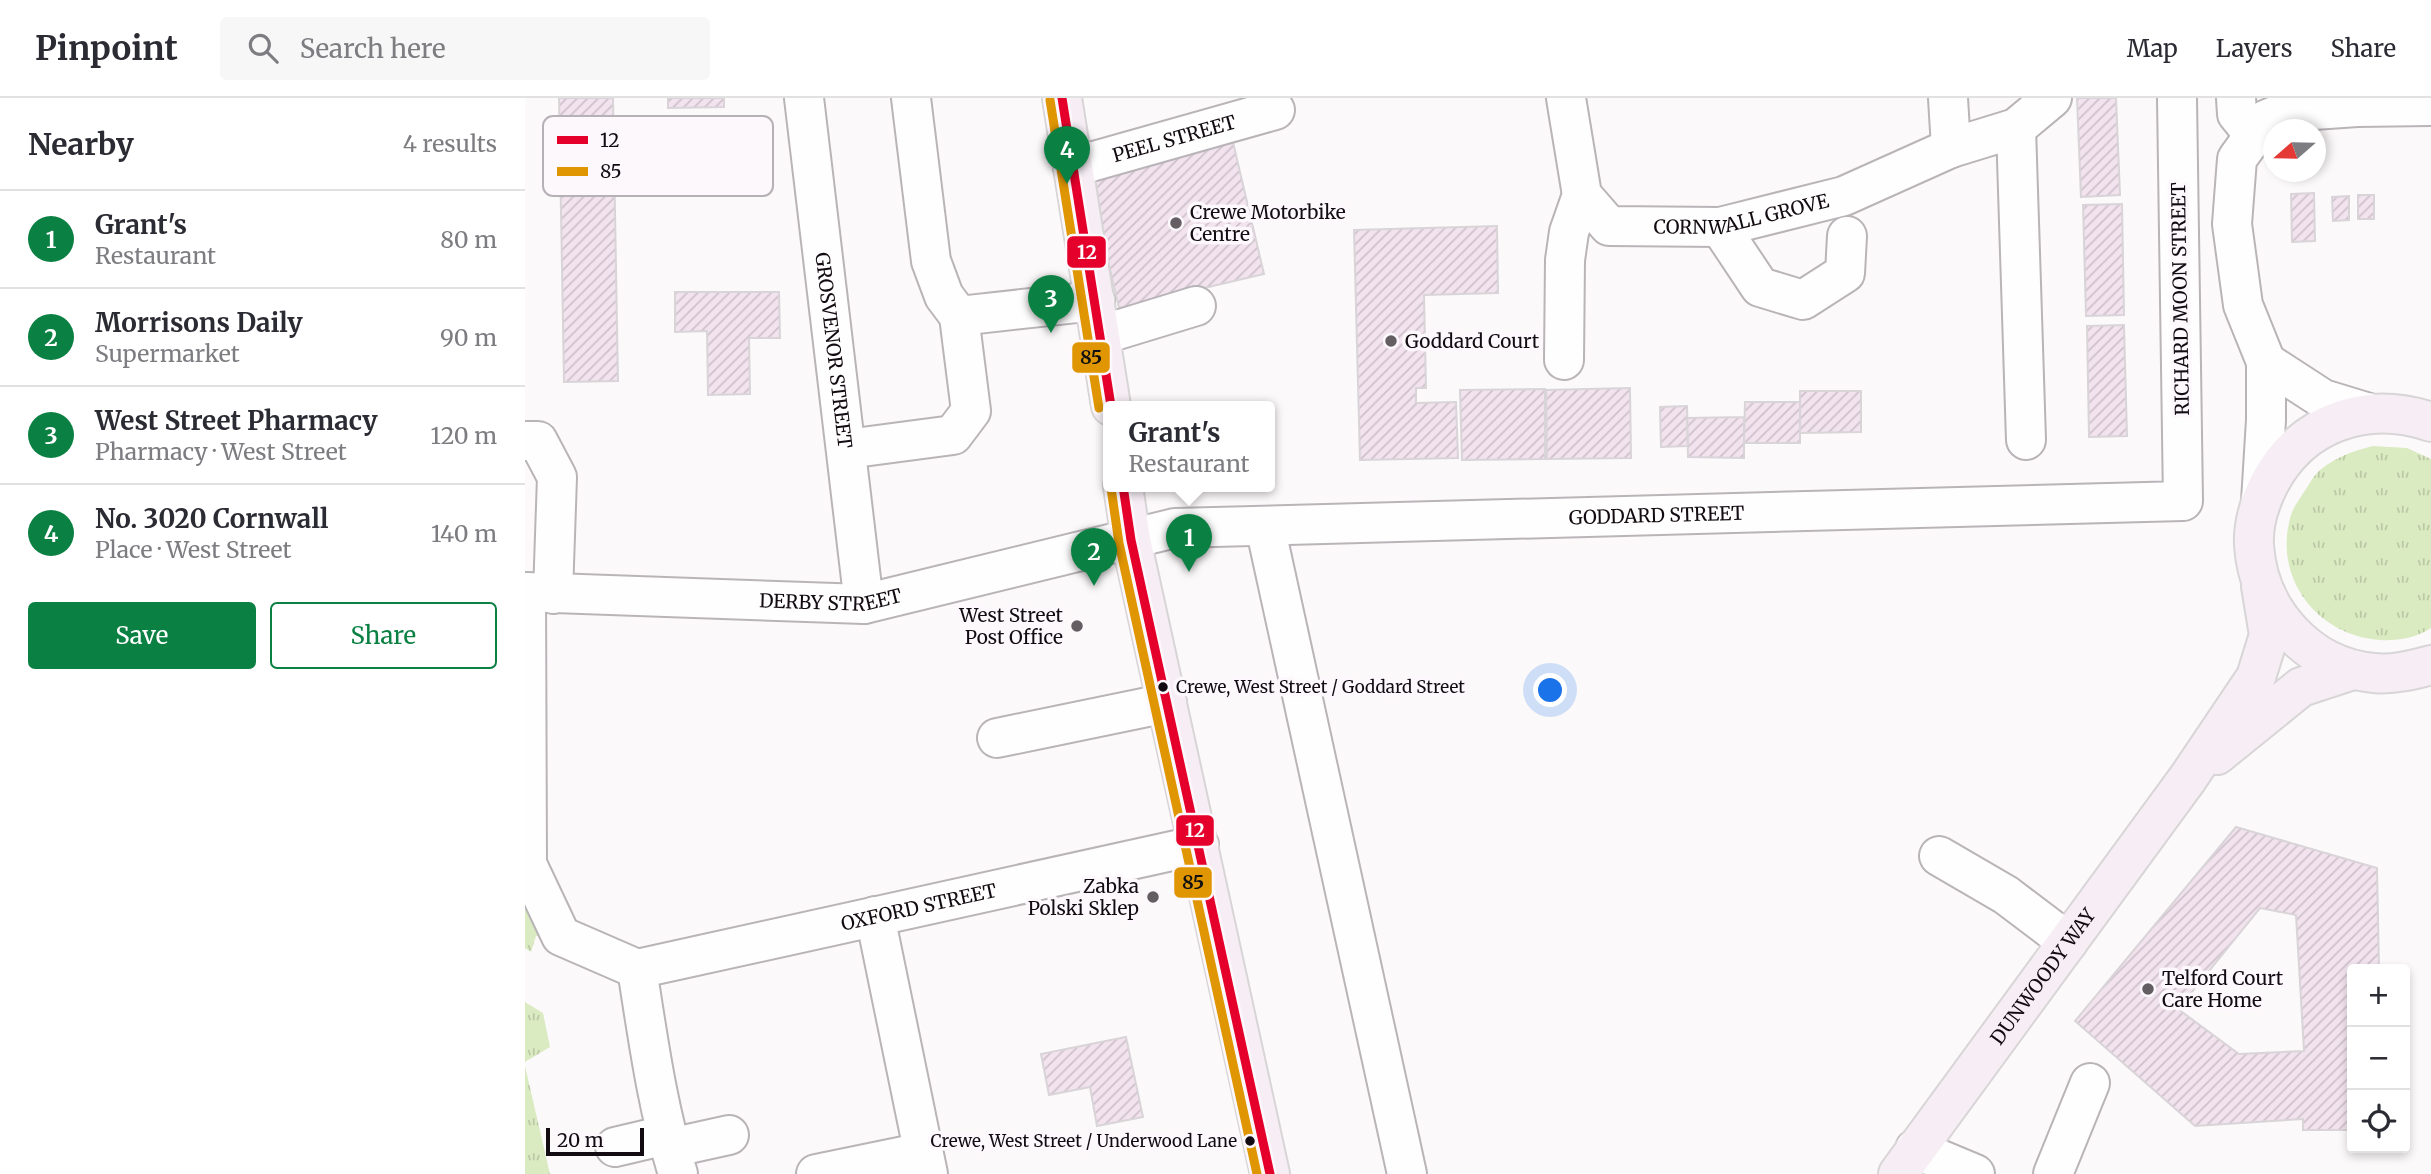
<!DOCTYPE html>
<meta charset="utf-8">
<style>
:root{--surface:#fff;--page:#f7f7f7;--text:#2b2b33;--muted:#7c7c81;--line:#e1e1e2;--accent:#0b8043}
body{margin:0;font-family:Merriweather,serif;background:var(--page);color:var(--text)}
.controls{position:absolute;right:21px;bottom:21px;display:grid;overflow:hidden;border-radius:7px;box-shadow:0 4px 10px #0003}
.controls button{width:63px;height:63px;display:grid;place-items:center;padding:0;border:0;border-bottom:2px solid var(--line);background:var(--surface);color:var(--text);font:35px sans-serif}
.compass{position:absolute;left:1738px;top:21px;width:63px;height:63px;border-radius:50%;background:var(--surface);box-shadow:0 4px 10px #0003;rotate:250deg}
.scale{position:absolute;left:21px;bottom:18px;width:98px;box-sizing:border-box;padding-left:7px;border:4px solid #120b11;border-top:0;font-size:19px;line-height:24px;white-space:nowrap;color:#120b11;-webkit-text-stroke:5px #fdf8fc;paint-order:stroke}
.you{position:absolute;left:1026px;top:593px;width:24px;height:24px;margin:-18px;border:5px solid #fff;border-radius:50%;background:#1a73e8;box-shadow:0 0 0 10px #1a73e833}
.badge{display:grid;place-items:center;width:46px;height:46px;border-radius:50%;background:var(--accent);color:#fff;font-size:23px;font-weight:700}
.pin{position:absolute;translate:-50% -58px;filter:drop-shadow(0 2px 4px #0008)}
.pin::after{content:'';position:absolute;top:37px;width:24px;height:21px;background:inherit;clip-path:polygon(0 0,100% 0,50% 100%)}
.popup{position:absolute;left:578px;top:303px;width:172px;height:91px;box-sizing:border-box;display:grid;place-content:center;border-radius:7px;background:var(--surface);filter:drop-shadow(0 2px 5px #0005);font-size:23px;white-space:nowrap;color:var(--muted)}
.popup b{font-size:26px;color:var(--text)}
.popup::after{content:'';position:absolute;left:50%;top:100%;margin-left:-14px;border:14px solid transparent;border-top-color:var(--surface)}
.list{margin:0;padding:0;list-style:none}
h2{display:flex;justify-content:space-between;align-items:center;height:91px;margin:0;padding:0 28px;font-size:30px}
h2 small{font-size:23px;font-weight:400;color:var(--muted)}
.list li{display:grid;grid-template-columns:46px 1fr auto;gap:21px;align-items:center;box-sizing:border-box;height:98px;padding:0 28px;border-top:2px solid var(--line)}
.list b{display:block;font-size:26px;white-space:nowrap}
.list p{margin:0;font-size:23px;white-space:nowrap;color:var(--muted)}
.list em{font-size:23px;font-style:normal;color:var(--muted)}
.actions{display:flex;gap:14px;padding:21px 28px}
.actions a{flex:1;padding:16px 0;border:2px solid var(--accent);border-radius:7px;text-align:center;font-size:24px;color:var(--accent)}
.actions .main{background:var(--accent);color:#fff}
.icon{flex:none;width:38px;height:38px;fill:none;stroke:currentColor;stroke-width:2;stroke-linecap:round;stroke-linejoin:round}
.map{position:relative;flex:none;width:1906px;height:1076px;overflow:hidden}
header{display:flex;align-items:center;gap:42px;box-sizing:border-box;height:98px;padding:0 35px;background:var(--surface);border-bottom:2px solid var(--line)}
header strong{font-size:33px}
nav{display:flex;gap:38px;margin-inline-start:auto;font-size:24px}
.search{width:490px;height:63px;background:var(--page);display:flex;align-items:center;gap:18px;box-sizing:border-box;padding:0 24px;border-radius:7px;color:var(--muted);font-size:26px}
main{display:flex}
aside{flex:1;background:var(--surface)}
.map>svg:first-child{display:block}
.grass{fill:url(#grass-tufts)}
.building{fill:url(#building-hatch);stroke:#d9d4d7;stroke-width:2;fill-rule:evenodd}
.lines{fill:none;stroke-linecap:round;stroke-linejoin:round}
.minor-casing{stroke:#b9b4b8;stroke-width:42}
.major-casing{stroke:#d8d5d7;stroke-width:42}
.minor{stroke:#fffefe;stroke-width:38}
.major{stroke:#f6eef4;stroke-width:38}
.bus-1-casing{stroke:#fdf8fc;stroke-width:14}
.bus-2-casing{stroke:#fdf8fc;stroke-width:14}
.bus-1{stroke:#e4002b;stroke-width:9}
.bus-2{stroke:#e09602;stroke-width:9}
.poi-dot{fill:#645e63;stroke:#fdf8fc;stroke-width:2.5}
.bus-dot{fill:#120b11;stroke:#fdf8fc;stroke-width:2.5}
.labels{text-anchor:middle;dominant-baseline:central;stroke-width:7;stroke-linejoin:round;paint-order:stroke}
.bus-label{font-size:17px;fill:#120b11;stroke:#fdf8fc;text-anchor:start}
.street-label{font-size:19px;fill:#120b11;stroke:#fdf8fc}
.poi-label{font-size:19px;fill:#120b11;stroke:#fdf8fc;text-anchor:start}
.key{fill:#fdf8fc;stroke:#b6b1b6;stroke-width:2}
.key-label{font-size:19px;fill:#120b11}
.line-badge{stroke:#fdf8fc;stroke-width:2.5}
.badge-label{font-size:19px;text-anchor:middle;font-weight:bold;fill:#fff}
.pale-badge-label{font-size:19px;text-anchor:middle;font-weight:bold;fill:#111}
</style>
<header>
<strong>Pinpoint</strong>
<div class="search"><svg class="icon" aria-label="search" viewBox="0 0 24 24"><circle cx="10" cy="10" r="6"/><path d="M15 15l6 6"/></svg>Search here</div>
<nav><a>Map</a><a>Layers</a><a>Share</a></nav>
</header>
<main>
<aside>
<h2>Nearby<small>4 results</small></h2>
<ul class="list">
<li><span class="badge">1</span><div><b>Grant's</b><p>Restaurant</p></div><em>80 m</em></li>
<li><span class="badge">2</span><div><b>Morrisons Daily</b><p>Supermarket</p></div><em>90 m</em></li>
<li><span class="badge">3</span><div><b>West Street Pharmacy</b><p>Pharmacy · West Street</p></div><em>120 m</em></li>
<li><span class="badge">4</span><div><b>No. 3020 Cornwall</b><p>Place · West Street</p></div><em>140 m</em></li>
</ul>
<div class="actions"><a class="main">Save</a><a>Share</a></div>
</aside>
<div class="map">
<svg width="1906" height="1076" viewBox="0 0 1906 1076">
<defs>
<pattern id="grass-tufts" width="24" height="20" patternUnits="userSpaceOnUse" patternTransform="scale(1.75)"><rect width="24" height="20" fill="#daebc1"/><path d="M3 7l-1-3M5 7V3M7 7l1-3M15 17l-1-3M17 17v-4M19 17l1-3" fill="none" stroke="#bac8a5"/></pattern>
<pattern id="building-hatch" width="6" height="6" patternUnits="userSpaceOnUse" patternTransform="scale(1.75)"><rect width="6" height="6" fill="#f2e3ee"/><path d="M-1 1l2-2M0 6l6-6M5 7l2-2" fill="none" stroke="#cec1cb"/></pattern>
</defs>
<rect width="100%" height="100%" fill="#fcf9fb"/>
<path class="grass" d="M1848,348l34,2 24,11v169c-14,10 -35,13 -51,12 -63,-4 -108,-63 -89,-125 2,-8 9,-16 13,-23 5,-7 9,-16 16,-22 16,-13 33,-19 53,-24z
M0,494l2,272 34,72h-25l-5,16 -6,-4z
M0,904l18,11 7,34 -25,15z
M0,968l25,108h-25z"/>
<path class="building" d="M34,0h54l5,283 -54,1z
M143,0h56v9l-56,1z
M1552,0h39l4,97 -39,2z
M707,40l32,136 -145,34 -32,-137z
M1789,95l1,48 -23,1 -1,-48z
M1833,97h16v24h-16z
M1824,98v24l-16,1 -1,-24z
M1597,106l2,111 -38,1 -3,-111z
M972,128l1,67 -74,2 2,93h-10v15l40,-1 2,56 -98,2 -6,-230z
M150,194h104l1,46h-31l1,56 -42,1 -1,-64 -32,1z
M1599,227l3,111 -38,1 -2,-111z
M1105,290l1,70 -84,1 -1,-69z
M1020,291v70l-83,1 -2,-70z
M1275,293h61v41l-61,1z
M1220,304h55v41h-56z
M1162,308l1,40 -27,1 -1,-40z
M1219,319v41l-56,-1 -1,-39z
M1711,729l141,41 2,101h-27v161h-49v-11l-108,7 -120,-105zM1735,810l36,7 8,136 -65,3 -61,-45z
M601,939l17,80 -46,9 -7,-39 -41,8 -8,-41z"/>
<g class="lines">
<defs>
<g id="minor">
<path id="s1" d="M279,0l60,506"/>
<path id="s2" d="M1041,0l16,97 27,31 111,1 124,-31 107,-48 -3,-50"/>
<path d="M1711,0l1,16 16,20"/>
<path d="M1491,30l10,312"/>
<path d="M1426,50l65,-20 36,-30"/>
<path id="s3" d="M548,69l202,-57"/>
<path d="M1195,129l40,60 43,13 42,-27 2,-37"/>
<path d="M434,218l136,-15"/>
<path d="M576,237l95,-29"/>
<path d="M1039,262l1,-100 4,-28 13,-37"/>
<path d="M1741,264l57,37 46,14"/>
<path d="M0,343h13l19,36 -4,117"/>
<path d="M322,351l106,-14 18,-24 -12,-95 -15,-20 -13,-35 -20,-163"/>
<path d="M1736,403l5,-81v-58l-23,-57 -11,-81 5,-65 28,-39 19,-8 73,-5 74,-1"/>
<path d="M740,428l142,648"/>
<path id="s4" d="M0,494l339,12 311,-76 1008,-27 -6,-403"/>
<path id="s5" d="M1,494l1,272 34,72 76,33 562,-124"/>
<path d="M472,640l170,-35"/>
<path d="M1414,758l67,39 62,47"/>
<path d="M350,818l53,258"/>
<path d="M112,871c11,69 20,138 41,205"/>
<path d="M90,1049l51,-12"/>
<path d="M145,1050l59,-13"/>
<path d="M1390,1051l60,25"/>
<path d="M291,1076l107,-22"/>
<path d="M1528,1076l37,-91"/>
</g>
<g id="major">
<path d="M537,0l49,308"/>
<path d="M1906,324c-64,-22 -130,0 -162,62 -9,18 -16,41 -15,61 4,65 53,122 120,128 19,2 38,-3 57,-8"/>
<path d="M598,388l8,54 139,634"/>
<path d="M1692,657l84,-68 52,-17"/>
<path id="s6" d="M1373,1076l290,-396 68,-101 13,-42 -8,-49"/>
</g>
</defs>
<use href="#minor" class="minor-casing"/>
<use href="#major" class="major-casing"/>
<use href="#minor" class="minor"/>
<use href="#major" class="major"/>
<defs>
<path id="bus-1" d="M537,0l49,308
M598,388l8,54 139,634"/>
<path id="bus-2" d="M525,2l49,308
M586,390l8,55 138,631"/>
</defs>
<use href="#bus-1" class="bus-1-casing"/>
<use href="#bus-2" class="bus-2-casing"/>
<use href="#bus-1" class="bus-1"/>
<use href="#bus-2" class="bus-2"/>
</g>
<g class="poi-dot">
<circle cx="651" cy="125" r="7"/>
<circle cx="866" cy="243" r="7"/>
<circle cx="552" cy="528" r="7"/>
<circle cx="628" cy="799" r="7"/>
<circle cx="1623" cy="891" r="7"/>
</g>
<g class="bus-dot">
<circle cx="638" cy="589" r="6"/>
<circle cx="725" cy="1043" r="6"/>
</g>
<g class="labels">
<g class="bus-label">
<text x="651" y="589">Crewe, West Street / Goddard Street</text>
<text x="712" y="1043" text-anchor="end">Crewe, West Street / Underwood Lane</text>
</g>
<g class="street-label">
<text stroke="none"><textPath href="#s3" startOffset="105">PEEL STREET</textPath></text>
<text stroke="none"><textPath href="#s2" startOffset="273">CORNWALL GROVE</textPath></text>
<text transform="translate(1655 201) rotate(-91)">RICHARD MOON STREET</text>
<text stroke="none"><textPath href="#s1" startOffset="254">GROSVENOR STREET</textPath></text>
<text stroke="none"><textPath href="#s4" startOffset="1141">GODDARD STREET</textPath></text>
<text stroke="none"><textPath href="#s4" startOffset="306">DERBY STREET</textPath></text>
<text stroke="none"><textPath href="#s5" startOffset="723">OXFORD STREET</textPath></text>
<text stroke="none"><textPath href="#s6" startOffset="245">DUNWOODY WAY</textPath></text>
</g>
<g class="poi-label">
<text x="665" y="114">Crewe Motorbike<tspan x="665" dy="22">Centre</tspan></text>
<text x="880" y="243">Goddard Court</text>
<text x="538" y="517" text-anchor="end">West Street<tspan x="538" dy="22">Post Office</tspan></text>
<text x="614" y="788" text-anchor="end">Zabka<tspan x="614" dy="22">Polski Sklep</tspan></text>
<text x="1637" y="880">Telford Court<tspan x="1637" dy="22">Care Home</tspan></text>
</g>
</g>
<rect x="18" y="18" width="230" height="80" rx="10" class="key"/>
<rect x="32" y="38" width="31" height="8" fill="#e4002b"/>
<rect x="32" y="69" width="31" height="9" fill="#e09602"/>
<g class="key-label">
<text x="75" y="49">12</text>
<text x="75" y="80">85</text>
</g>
<g class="line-badge">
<rect x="541" y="137" width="41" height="34" rx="7" fill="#e4002b"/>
<rect x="546" y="243" width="40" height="33" rx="7" fill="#e09602"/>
<rect x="650" y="716" width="40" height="33" rx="7" fill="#e4002b"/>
<rect x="648" y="768" width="40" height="33" rx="7" fill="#e09602"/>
</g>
<g class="badge-label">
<text x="562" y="161">12</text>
<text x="670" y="739">12</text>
</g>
<g class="pale-badge-label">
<text x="566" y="266">85</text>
<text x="668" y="791">85</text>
</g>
</svg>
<div class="controls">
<button>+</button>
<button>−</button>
<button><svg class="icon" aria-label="locate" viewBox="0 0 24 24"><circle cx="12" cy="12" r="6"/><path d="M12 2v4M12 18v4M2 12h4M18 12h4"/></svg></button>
</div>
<svg class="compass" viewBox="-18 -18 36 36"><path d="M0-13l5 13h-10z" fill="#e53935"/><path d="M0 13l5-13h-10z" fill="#7c7c81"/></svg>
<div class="scale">20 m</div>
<div class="you"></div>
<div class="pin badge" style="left:664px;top:474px">1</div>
<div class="popup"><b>Grant's</b>Restaurant</div>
<div class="pin badge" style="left:569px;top:488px">2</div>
<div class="pin badge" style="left:526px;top:235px">3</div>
<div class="pin badge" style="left:542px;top:86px">4</div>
</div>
</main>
